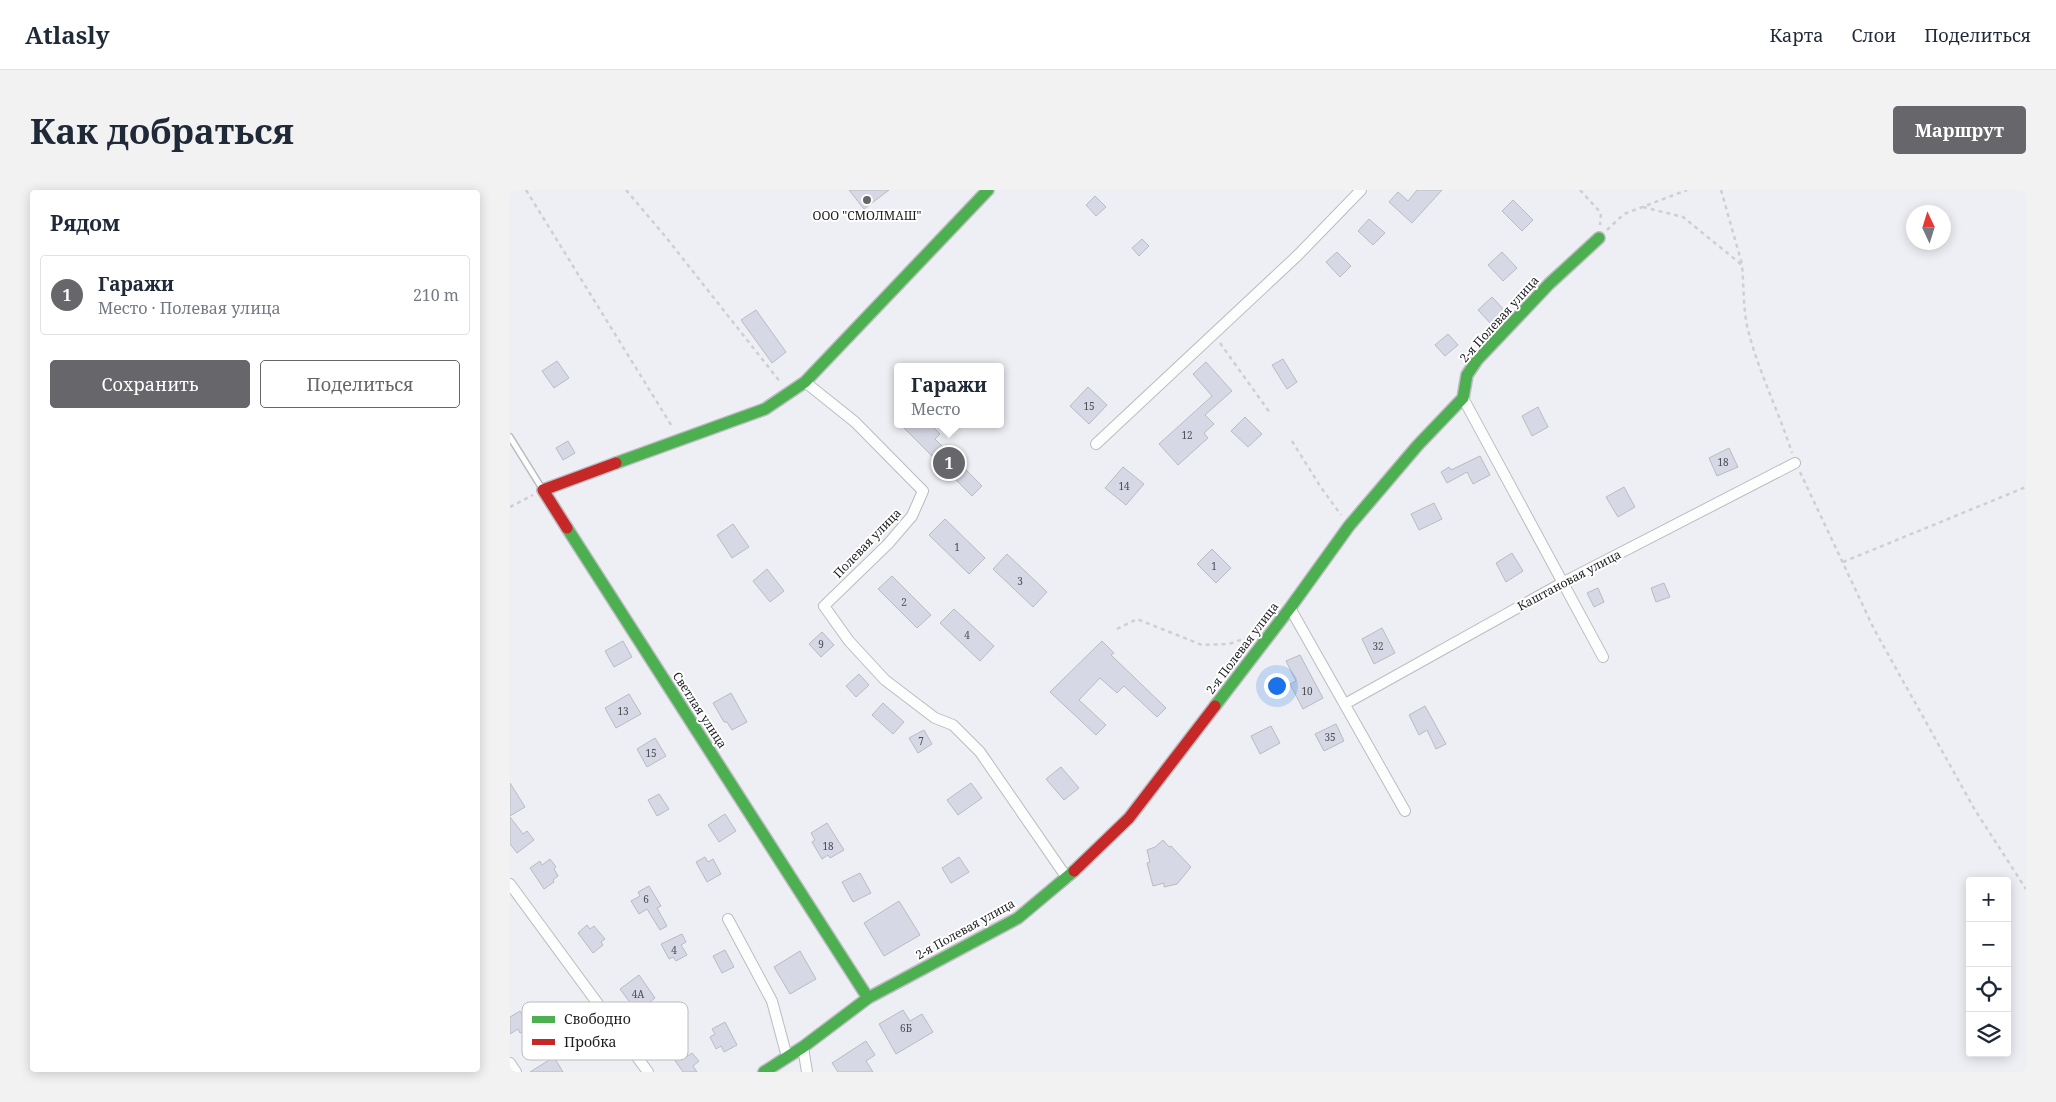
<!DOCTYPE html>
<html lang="ru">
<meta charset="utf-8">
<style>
:root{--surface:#fff;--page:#f2f2f3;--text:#1f2937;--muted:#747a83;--line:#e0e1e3;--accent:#66666b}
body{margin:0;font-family:"Noto Serif",serif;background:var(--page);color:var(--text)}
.controls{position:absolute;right:15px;bottom:15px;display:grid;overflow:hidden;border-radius:5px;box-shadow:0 2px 12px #0003}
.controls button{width:45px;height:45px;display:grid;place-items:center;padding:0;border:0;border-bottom:1px solid var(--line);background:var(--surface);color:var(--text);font:25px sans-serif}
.compass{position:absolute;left:1396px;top:15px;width:45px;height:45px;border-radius:50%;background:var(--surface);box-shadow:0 2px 12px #0003;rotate:356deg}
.you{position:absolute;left:766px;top:495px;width:18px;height:18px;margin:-12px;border:4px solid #fff;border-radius:50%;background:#1a73e8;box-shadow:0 0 0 8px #1a73e833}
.badge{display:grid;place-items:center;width:32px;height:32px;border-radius:50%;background:var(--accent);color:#fff;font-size:16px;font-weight:700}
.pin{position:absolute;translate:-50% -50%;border:2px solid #fff;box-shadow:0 1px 5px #0006}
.popup{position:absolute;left:384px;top:173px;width:110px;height:65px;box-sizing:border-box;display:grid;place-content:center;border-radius:5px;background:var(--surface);filter:drop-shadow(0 1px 4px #0005);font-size:16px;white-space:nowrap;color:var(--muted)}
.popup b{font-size:19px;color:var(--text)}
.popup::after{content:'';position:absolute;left:50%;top:100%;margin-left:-10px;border:10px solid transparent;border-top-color:var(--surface)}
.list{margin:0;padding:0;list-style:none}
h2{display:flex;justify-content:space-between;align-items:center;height:65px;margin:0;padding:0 20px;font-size:21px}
h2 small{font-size:16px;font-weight:400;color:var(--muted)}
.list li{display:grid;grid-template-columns:32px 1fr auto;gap:15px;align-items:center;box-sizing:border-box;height:80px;margin:0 10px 10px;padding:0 10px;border:1px solid var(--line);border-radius:5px}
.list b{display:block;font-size:19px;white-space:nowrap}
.list p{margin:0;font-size:16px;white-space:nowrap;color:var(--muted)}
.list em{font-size:16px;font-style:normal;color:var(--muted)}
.actions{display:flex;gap:10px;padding:15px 20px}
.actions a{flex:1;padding:11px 0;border:1px solid var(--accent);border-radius:5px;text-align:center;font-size:18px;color:var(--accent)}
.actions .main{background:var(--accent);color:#fff}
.icon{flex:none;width:28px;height:28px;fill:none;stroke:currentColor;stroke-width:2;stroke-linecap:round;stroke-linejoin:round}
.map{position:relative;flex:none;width:1516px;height:882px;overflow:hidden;border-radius:5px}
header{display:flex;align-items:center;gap:30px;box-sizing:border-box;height:70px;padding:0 25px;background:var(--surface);border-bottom:1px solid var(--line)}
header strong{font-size:24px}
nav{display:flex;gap:28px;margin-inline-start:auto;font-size:18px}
.intro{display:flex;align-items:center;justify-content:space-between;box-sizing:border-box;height:120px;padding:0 30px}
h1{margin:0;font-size:35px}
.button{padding:12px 22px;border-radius:5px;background:var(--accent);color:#fff;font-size:18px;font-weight:700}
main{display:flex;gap:30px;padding:0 30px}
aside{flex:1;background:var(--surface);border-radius:5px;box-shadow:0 2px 12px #0003}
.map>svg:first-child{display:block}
.building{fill:#d6d8e5;stroke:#babbbf}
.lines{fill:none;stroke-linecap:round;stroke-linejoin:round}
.lane-casing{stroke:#bbbcc0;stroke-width:8}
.street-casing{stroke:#bbbcc0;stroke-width:12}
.fast-casing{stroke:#bbbcc0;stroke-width:14}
.jam-casing{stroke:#bbbcc0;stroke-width:14}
.path{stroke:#cfcfd1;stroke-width:2.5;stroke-dasharray:4 4;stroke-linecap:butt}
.lane{stroke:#fcfdfd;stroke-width:5}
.street{stroke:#fcfdfd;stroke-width:10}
.fast{stroke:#4caf50;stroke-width:11}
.jam{stroke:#c62828;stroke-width:11}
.poi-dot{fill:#66666b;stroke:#fff;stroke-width:2}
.labels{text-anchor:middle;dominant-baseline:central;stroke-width:4;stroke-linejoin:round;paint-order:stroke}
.number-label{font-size:10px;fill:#4c4d53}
.poi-label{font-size:12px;fill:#1d1d21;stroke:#fff}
.street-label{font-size:12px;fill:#1d1d21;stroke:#fff}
.key{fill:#fff;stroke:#bbbbbc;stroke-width:1}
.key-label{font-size:14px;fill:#1d1d21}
</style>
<header>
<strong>Atlasly</strong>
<nav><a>Карта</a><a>Слои</a><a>Поделиться</a></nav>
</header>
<div class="intro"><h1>Как добраться</h1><a class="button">Маршрут</a></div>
<main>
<aside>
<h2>Рядом<small></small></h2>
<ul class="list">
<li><span class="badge">1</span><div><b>Гаражи</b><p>Место · Полевая улица</p></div><em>210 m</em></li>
</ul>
<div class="actions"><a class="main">Сохранить</a><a>Поделиться</a></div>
</aside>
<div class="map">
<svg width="1516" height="882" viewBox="0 0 1516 882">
<rect width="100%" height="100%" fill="#eeeff4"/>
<path class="building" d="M339,0h40l-25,19z
M907,0h25l-30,33 -23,-21 9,-10 10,9z
M585,6l11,11 -10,9 -10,-11z
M1003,10l20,20 -11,11 -20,-20z
M859,29l16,14 -12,12 -15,-14z
M632,49l7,7 -10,10 -7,-8z
M827,62l14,14 -11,11 -14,-15z
M992,62l15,16 -14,13 -15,-16z
M982,107l15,16 -14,13 -15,-16z
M246,120l30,42 -14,11 -31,-43z
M938,144l10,11 -13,11 -10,-11z
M773,169l14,23 -10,7 -15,-24z
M47,171l12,17 -15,10 -12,-17z
M696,172l26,29 -27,24 9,9 -10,9 4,5 -30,27 -19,-21 53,-48 -19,-22z
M578,197l19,18 -18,19 -19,-18z
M1028,217l10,20 -16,9 -10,-20z
M735,227l17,17 -14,13 -17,-16z
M390,234h30l10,10 -5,5 47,47 -10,10z
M58,251l7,12 -12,7 -7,-12z
M1219,258l9,19 -21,9 -8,-18z
M970,266l10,19 -17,9 -6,-12 -20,11 -6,-11 8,-5 2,3z
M613,277l21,17 -18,21 -21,-17z
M1114,297l11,20 -17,10 -12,-20z
M924,313l8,16 -23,11 -8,-16z
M435,329l40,39 -16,16 -40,-39z
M223,334l16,23 -17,11 -15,-23z
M702,359l19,19 -15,15 -19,-19z
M1002,363l11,18 -17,11 -10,-19z
M497,364l40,38 -14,15 -40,-38z
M257,379l17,22 -14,11 -17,-21z
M382,386l39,39 -14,13 -39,-39z
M1154,393l6,14 -14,5 -5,-14z
M1088,398l6,14 -10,5 -7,-14z
M444,419l40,37 -14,15 -40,-38z
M872,438l13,25 -21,11 -12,-25z
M312,442l12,13 -13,12 -12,-13z
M113,451l9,16 -18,10 -9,-16z
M592,451l12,12 -3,2 55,53 -9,9 -33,-31 -7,7 -17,-15 -21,22 27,25 -10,10 -46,-43z
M790,465l23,43 -20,11 -13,-25 6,-3 -10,-20z
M349,484l10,11 -13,12 -10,-11z
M221,503l16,29 -15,8 -5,-8h-3l-11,-19z
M119,504l12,20 -25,14 -11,-20z
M373,513l21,19 -11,12 -21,-19z
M915,516l21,38 -10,5 -9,-19 -8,5 -10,-20z
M826,534l8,17 -20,10 -9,-17z
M761,536l9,17 -20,11 -9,-18z
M414,540l8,14 -14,9 -9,-15z
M145,548l11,18 -19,11 -10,-18z
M551,577l18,21 -15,12 -18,-21z
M0,593l15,24 -15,9z
M461,593l11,15 -24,17 -11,-15z
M149,604l10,15 -12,7 -9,-16z
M215,624l11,17 -17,11 -11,-17z
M0,627l13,17 4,-3 7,9 -17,13 -7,-9z
M317,633l17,27 -14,8 -2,-3 -6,4 -10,-17 3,-2 -4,-7z
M653,650l6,7 2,-1 20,21 -14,17 -13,3v-4l-11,3 -6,-23 3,-1 -3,-12 8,-3z
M195,667l3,5 5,-3 8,15 -14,8 -11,-20z
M449,667l10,15 -18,11 -9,-15z
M40,669l6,8 -2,2 4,7 -5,4 1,2 -10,7 -14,-21 10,-7 2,4z
M350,683l11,20 -18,9 -11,-20z
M139,696l12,20 -4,2 10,18 -7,4 -13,-21 -8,5 -8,-13 9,-5 -2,-4z
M389,711l21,34 -36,21 -20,-33z
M77,735l3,4 4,-3 11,13 -4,3 2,3 -10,8 -15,-20z
M172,744l4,8 -5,3 6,10 -11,6 -3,-4 -4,2 -8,-15z
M215,760l9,17 -12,6 -9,-17z
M290,761l16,28 -26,15 -16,-27z
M129,785l16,23 -18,14 -17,-23z
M61,817l4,6 2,-2 7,11 -18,12 -11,-16z
M393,820l7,11 12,-7 11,18 -37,22 -17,-30z
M10,821l10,17 -10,5 -2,-4 -8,5v-17z
M215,832l12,23 -13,7 -3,-6 -5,3 -6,-12 5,-3 -3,-5z
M356,851l9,14 -9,6 7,11h-35l-6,-9z
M168,856l8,11 6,-4 7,8 -6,5 4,6h-14l-14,-20z
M44,867l9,15h-33z"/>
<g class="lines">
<defs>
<path id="lane" d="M0,247l33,53
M79,839l19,-11"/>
<path id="street" d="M295,192l50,40 68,69 -11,25 -24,28 -64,62 25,35 36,39 50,38 18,7 27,27 87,126
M953,208l140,259
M586,254l202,-189 63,-65
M780,418l115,203
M835,514l217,-121 233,-120
M0,694l138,188
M218,729l44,82 15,56
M293,857l4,25
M0,873l6,9"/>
<path id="fast" d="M106,273l149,-54 40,-27 183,-192
M57,338l301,470
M705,516l75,-98 59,-82 69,-81 45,-47 4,-23 10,-15 72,-76 50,-46
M254,882l39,-25 65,-49 150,-80 56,-47"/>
<path id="jam" d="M57,338l-24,-38 73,-27
M564,681l55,-53 86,-112"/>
</defs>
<use href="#lane" class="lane-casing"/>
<use href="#street" class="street-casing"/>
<use href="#fast" class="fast-casing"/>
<use href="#jam" class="jam-casing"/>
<path class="path" d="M16,0l147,238
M116,0l39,46 116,147
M1070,0l21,23 -1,12
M1211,0l21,74
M1133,17l40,10 59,48c2,21 1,45 6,65 11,43 31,82 44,123
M1097,40l17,-16 63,-24
M710,153l50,70
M782,251l28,45 21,29
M1290,282l74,157 101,181 51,79
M0,317l23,-12
M1333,372l183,-75
M607,439l20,-10 65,26 27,-1 23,-8"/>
<use href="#lane" class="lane"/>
<use href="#street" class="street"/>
<use href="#fast" class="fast"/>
<use href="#jam" class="jam"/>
</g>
<circle class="poi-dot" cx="357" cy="10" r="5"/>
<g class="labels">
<g class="number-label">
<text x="579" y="216">15</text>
<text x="677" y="245">12</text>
<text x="1213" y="272">18</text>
<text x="614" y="296">14</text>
<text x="447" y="357">1</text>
<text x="704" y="376">1</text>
<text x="510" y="391">3</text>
<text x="394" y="412">2</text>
<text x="457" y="445">4</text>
<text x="311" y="454">9</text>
<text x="868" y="456">32</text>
<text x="797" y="501">10</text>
<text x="113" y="521">13</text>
<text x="820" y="547">35</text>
<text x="411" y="551">7</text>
<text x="141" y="563">15</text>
<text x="318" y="656">18</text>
<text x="136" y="709">6</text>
<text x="164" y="760">4</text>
<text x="128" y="804">4А</text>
<text x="396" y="838">6Б</text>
</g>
<g class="poi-label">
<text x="357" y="25">ООО "СМОЛМАШ"</text>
</g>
<g class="street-label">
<text transform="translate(989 129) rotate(-48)">2-я Полевая улица</text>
<text transform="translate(357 353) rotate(-46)">Полевая улица</text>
<text transform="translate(1059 390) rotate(-28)">Каштановая улица</text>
<text transform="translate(732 458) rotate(-53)">2-я Полевая улица</text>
<text transform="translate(190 520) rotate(57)">Светлая улица</text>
<text transform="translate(455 739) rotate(-29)">2-я Полевая улица</text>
</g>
</g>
<rect x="12" y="812" width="166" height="58" rx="8" class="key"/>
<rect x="22" y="826" width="23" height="7" fill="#4caf50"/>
<rect x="22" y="849" width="23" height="6" fill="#c62828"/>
<g class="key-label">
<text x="54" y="834">Свободно</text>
<text x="54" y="857">Пробка</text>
</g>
</svg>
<div class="controls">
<button>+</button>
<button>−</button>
<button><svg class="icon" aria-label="locate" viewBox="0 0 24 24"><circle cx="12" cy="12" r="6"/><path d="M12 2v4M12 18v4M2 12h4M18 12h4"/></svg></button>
<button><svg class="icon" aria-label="layers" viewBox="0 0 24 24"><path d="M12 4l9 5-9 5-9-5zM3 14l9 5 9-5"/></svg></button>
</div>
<svg class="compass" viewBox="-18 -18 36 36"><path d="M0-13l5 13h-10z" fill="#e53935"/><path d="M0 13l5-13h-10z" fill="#747a83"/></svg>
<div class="you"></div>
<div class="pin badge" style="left:439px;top:273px">1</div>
<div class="popup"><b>Гаражи</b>Место</div>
</div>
</main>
